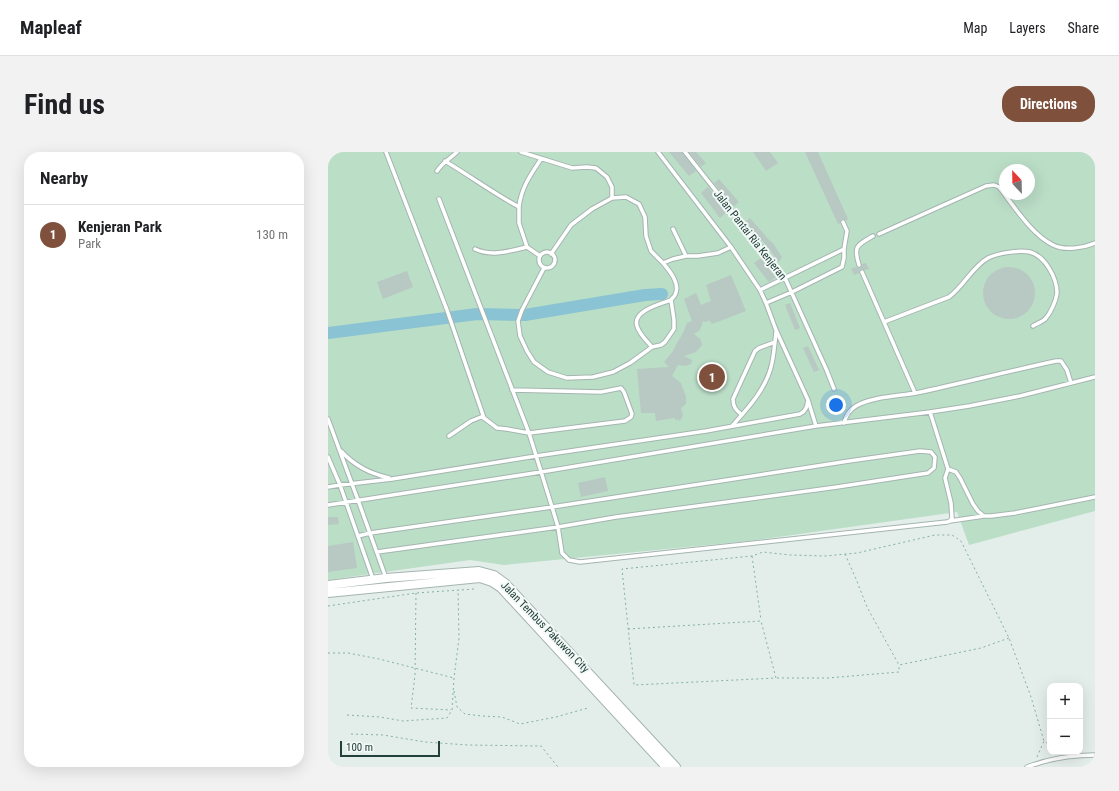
<!DOCTYPE html>
<meta charset="utf-8">
<style>
:root{--surface:#fff;--page:#f2f2f2;--text:#202124;--muted:#757577;--line:#e0e0e0;--accent:#7f503c}
body{margin:0;font-family:"Roboto Condensed",sans-serif;background:var(--page);color:var(--text)}
.controls{position:absolute;right:12px;bottom:12px;display:grid;overflow:hidden;border-radius:8px;box-shadow:0 4px 16px #0002}
.controls button{width:36px;height:36px;display:grid;place-items:center;padding:0;border:0;border-bottom:1px solid var(--line);background:var(--surface);color:var(--text);font:20px sans-serif}
.compass{position:absolute;left:671px;top:12px;width:36px;height:36px;border-radius:50%;background:var(--surface);box-shadow:0 4px 16px #0002;rotate:338deg}
.scale{position:absolute;left:12px;bottom:10px;width:100px;box-sizing:border-box;padding-left:4px;border:2px solid #223f39;border-top:0;font-size:11px;line-height:14px;white-space:nowrap;color:#223f39;-webkit-text-stroke:3px #f3f9f7;paint-order:stroke}
.you{position:absolute;left:508px;top:253px;width:14px;height:14px;margin:-10px;border:3px solid #fff;border-radius:50%;background:#1a73e8;box-shadow:0 0 0 6px #1a73e833}
.badge{display:grid;place-items:center;width:26px;height:26px;border-radius:50%;background:var(--accent);color:#fff;font-size:13px;font-weight:700}
.pin{position:absolute;translate:-50% -50%;border:2px solid #fff;box-shadow:0 1px 4px #0006}
.list{margin:0;padding:0;list-style:none}
h2{display:flex;justify-content:space-between;align-items:center;height:52px;margin:0;padding:0 16px;font-size:17px}
h2 small{font-size:13px;font-weight:400;color:var(--muted)}
.list li{display:grid;grid-template-columns:26px 1fr auto;gap:12px;align-items:center;box-sizing:border-box;height:60px;padding:0 16px;border-top:1px solid var(--line)}
.list b{display:block;font-size:15px;white-space:nowrap}
.list p{margin:0;font-size:13px;white-space:nowrap;color:var(--muted)}
.list em{font-size:13px;font-style:normal;color:var(--muted)}
.map{position:relative;flex:none;width:767px;height:615px;overflow:hidden;border-radius:16px}
header{display:flex;align-items:center;gap:24px;box-sizing:border-box;height:56px;padding:0 20px;background:var(--surface);border-bottom:1px solid var(--line)}
header strong{font-size:19px}
nav{display:flex;gap:22px;margin-inline-start:auto;font-size:14px}
.intro{display:flex;align-items:center;justify-content:space-between;box-sizing:border-box;height:96px;padding:0 24px}
h1{margin:0;font-size:28px}
.button{padding:10px 18px;border-radius:16px;background:var(--accent);color:#fff;font-size:14px;font-weight:700}
main{display:flex;gap:24px;padding:0 24px}
aside{flex:1;background:var(--surface);border-radius:16px;box-shadow:0 4px 16px #0002}
.map>svg:first-child{display:block}
.green{fill:#bbdec7;fill-rule:evenodd}
.lines{fill:none;stroke-linecap:round;stroke-linejoin:round}
.river{stroke:#8ac3d3;stroke-width:12}
.building{fill:#b8c8c2}
.service-casing{stroke:#a5b5b1;stroke-width:5.5}
.tertiary-casing{stroke:#a5b5b1;stroke-width:10}
.path{stroke:#82b1a5;stroke-width:1;stroke-dasharray:2 3;stroke-linecap:butt}
.service{stroke:#fff;stroke-width:3.5}
.tertiary{stroke:#fff;stroke-width:8}
.labels{text-anchor:middle;dominant-baseline:central;stroke-width:4;stroke-linejoin:round;paint-order:stroke}
.street-label{font-size:11px;fill:#223f39;stroke:#f3f9f7}
</style>
<header>
<strong>Mapleaf</strong>
<nav><a>Map</a><a>Layers</a><a>Share</a></nav>
</header>
<div class="intro"><h1>Find us</h1><a class="button">Directions</a></div>
<main>
<aside>
<h2>Nearby<small></small></h2>
<ul class="list">
<li><span class="badge">1</span><div><b>Kenjeran Park</b><p>Park</p></div><em>130 m</em></li>
</ul>
</aside>
<div class="map">
<svg width="767" height="615" viewBox="0 0 767 615">
<rect width="100%" height="100%" fill="#e3ede9"/>
<path class="green" d="M0,0h767v359l-126,34 -12,-33 -208,29 -245,24 -34,-5 -142,20zM677,18h24v24h-24z"/>
<g class="lines">
<path class="river" d="M0,181l149,-19 48,1 120,-20 17,-1"/>
</g>
<path class="building" d="M341,0h13l14,19 -7,5z
M361,0h7l10,11 -5,4z
M425,0h17l8,11 -12,8z
M477,0h13l30,67 -2,2 -2,-2h-3l-1,4 -2,1z
M391,27l20,23 -6,5 -19,-24z
M380,35l20,24 -8,7 -19,-25z
M422,66l21,24h1l10,15 -3,5 -17,-22 -2,2 -15,-20z
M433,106l15,19 -7,5 -15,-19z
M538,111l3,6 -4,1 -4,-1 -2,1v3l-5,2 -3,-6 5,-2 2,1h2l2,-2v-2z
M655 141a26 26 0 1 1 52 0a26 26 0 1 1-52 0Z
M79,119l6,16 -30,12 -6,-17z
M403,123l15,36 -34,13 -3,-4 -3,2 -3,-1 -3,9 -6,4 7,6 1,5 -6,7 -12,4 8,4 -1,4 -5,2 -8,-1 -6,11 9,7 5,14v7l-5,4 2,7 -3,6 -3,-2v2l-3,-3 -18,3 -1,-8h-14l-4,-44 32,-2 -5,-5 9,-11 4,-8 6,-10 4,-10 5,-2 -8,-22 12,-6 5,12 10,-4 -5,-16z
M462,151l10,25 -5,2 -10,-25z
M480,194l11,24 -5,2 -11,-24z
M277,325l3,14 -27,6 -3,-14z
M0,365h10l1,7 -11,1z
M25,390l4,26 -29,4v-26z"/>
<g class="lines">
<defs>
<path id="service" d="M58,0l61,158 37,108
M193,0l51,16 15,-1 9,1 11,9 5,10v11l14,-1 13,7 6,13 1,19 5,15 12,12 10,-4 13,-3h12l20,-3 13,-6
M330,0l73,95 29,43 6,13 10,27 32,70 8,26
M357,0l100,126 42,93 7,18
M117,9c25,15 48,32 74,46v16l8,24 13,9
M109,19c6,-9 13,-12 20,-19
M111,47l90,234 23,74 6,20 4,26 7,7 11,2 367,-40 3,-1 2,-3 -1,-15 -6,-25 3,-9 -18,-57
M191,55c2,-19 12,-33 22,-48
M345,77l13,27
M551,82l107,-48 8,-1 5,2c15,19 32,47 54,58 12,6 30,3 42,-2
M147,97c16,8 35,2 52,-2
M211 108a8 8 0 1 1 16 0a8 8 0 1 1-16 0Z
M223,102l20,-29 21,-16 20,-11
M531,113c-6,-19 -2,-20 14,-29
M216,116l-22,42 -4,11 2,15 7,15 7,11 14,10 19,6 26,-1 20,-5 17,-9 22,-16 9,-2 4,-3 9,-13v-9l-3,-20c1,-2 3,-3 4,-5 6,-11 -6,-25 -12,-32
M534,120l53,121
M432,138l84,-41
M438,151l26,-11 50,-25 2,-9v-9l3,-18 -4,-9
M556,170l65,-25c15,-11 23,-30 39,-39 10,-5 31,-8 42,-6 15,4 27,26 27,41 -1,8 -6,19 -11,25 -3,4 -9,5 -13,8
M324,195c-5,-6 -13,-13 -15,-21 -5,-15 23,-22 34,-26
M414,263c-6,-5 -9,-8 -9,-16l22,-48 4,-3 16,-6
M0,267l24,65 6,16 28,78
M516,271c2,-8 5,-13 12,-17 15,-9 42,-10 60,-13 47,-10 93,-22 140,-32h5l6,9 4,13
M404,274c16,-18 35,-38 40,-63 2,-10 3,-21 4,-31
M121,284l22,-15 10,-4 3,1 13,10 10,1 22,4 96,-12 6,-4 1,-3 -8,-22 -3,-4 -20,4 -89,-2
M13,299c14,15 28,22 48,27
M0,305l12,28 33,94
M620,317l8,3 4,6 13,26 5,7 6,5h7l24,-3 80,-16
M0,335l12,-2 52,-6 144,-23 170,-25 94,-17c6,-3 7,-7 8,-14
M0,353l213,-33 275,-46 114,-14 39,-6 51,-10 75,-19
M622,369l34,-5
M30,384l12,-3 182,-26 297,-46 71,-10 11,1 4,5 -1,11 -6,5 -91,14 -221,30 -58,10 -181,25
M699,615c21,-8 45,-12 68,-12"/>
<path id="tertiary" d="M0,433l58,-7 93,-7 15,4 11,8 171,184
M0,441l152,-15 12,4 9,6 165,179"/>
</defs>
<use href="#service" class="service-casing"/>
<use href="#tertiary" class="tertiary-casing"/>
<path class="path" d="M517,402l11,25 11,28 32,58 82,-17 28,-10
M424,404l9,64
M88,441l-1,82 -4,33 40,2
M0,454l88,-13 58,-4
M300,477l133,-8 15,57 -142,7 -12,-116 130,-13 11,-4 27,3 35,1 32,-3 78,-18h17l9,6 48,97 22,59 13,44
M0,501h20l31,6 75,19
M449,526h51l71,-6v-6
M126,539l3,16 8,7 17,2 20,1 18,7 36,-7 32,-9
M19,563l33,2 23,4 44,-3 5,-8 2,-32 5,-40 -1,-48
M23,582l32,1 42,7 43,3 73,1 17,21
M709,605l7,-16 6,4"/>
<use href="#service" class="service"/>
<use href="#tertiary" class="tertiary"/>
</g>
<g class="labels">
<g class="street-label">
<text transform="translate(422 83) rotate(52)">Jalan Pantai Ria Kenjeran</text>
<text transform="translate(217 475) rotate(46)">Jalan Tembus Pakuwon City</text>
</g>
</g>
</svg>
<div class="controls">
<button>+</button>
<button>−</button>
</div>
<svg class="compass" viewBox="-18 -18 36 36"><path d="M0-13l5 13h-10z" fill="#e53935"/><path d="M0 13l5-13h-10z" fill="#757577"/></svg>
<div class="scale">100 m</div>
<div class="you"></div>
<div class="pin badge" style="left:384px;top:225px">1</div>
</div>
</main>
